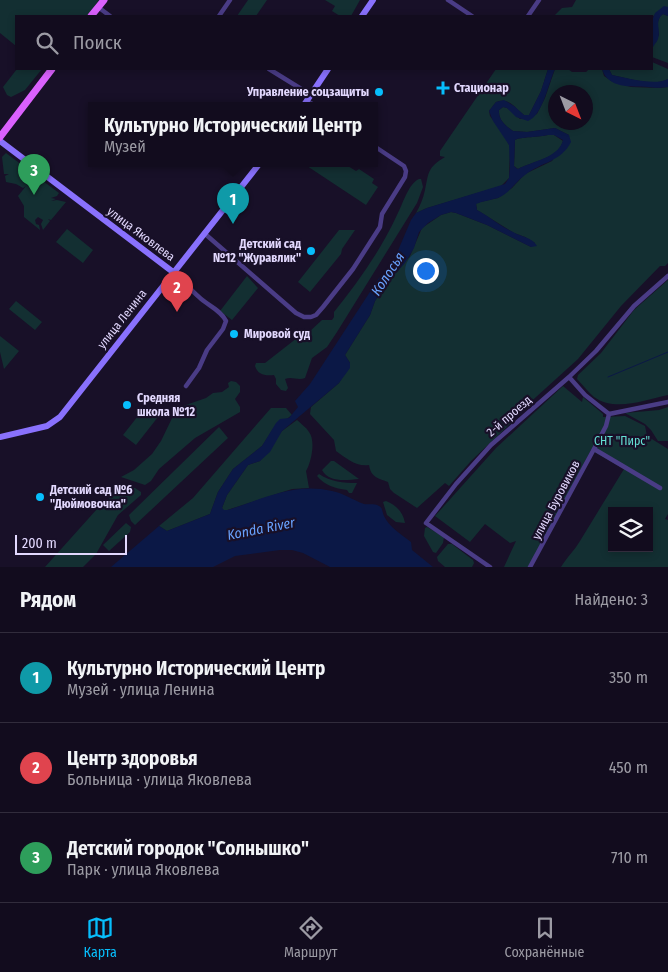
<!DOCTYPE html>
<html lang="ru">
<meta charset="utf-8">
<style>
:root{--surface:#120c1e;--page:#1b1527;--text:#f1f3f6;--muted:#9c9ba4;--line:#312c3c;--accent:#07befc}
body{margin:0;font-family:"Fira Sans Condensed",sans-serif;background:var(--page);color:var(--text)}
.controls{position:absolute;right:15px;bottom:15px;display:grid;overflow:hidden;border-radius:0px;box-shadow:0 2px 8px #0003}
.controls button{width:45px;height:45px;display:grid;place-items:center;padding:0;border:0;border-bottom:1px solid var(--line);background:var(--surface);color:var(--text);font:25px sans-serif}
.compass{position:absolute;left:548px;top:85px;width:45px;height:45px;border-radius:50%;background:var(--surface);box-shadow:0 2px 8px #0003;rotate:138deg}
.scale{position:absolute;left:15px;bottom:12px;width:112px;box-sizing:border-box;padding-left:5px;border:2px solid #e2d8fe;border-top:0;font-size:14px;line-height:18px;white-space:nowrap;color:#e2d8fe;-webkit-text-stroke:4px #181028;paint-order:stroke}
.you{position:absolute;left:425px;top:270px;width:18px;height:18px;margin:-12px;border:4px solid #fff;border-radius:50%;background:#1a73e8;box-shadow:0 0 0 8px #1a73e833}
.badge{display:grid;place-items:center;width:32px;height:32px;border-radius:50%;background:var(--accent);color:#fff;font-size:16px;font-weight:700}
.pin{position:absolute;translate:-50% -41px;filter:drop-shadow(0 1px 2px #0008)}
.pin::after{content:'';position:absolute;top:26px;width:18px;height:15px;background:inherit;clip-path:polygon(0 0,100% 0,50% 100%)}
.popup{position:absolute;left:88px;top:102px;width:290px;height:65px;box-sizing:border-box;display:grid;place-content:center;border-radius:0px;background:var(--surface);filter:drop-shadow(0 1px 4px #0005);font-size:16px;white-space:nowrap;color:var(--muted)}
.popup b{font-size:19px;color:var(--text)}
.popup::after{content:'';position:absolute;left:50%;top:100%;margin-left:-10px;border:10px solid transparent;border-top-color:var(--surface)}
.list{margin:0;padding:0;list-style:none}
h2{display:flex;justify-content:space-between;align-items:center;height:65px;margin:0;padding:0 20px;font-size:21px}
h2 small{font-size:16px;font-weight:400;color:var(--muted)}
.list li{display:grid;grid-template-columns:32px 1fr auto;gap:15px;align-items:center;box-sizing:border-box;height:90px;padding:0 20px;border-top:1px solid var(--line)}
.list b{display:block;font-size:19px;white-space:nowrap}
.list p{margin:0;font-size:16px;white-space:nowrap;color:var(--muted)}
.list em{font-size:16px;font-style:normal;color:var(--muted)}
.icon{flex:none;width:28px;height:28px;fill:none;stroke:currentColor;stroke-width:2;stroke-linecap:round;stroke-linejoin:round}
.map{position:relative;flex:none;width:668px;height:567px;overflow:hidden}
.search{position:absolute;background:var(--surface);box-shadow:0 2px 8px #0003;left:15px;right:15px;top:15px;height:55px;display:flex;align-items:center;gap:12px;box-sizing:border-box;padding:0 18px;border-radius:0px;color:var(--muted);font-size:19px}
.sheet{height:335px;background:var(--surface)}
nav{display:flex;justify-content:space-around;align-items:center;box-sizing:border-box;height:70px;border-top:1px solid var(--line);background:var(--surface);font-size:14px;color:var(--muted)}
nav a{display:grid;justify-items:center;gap:2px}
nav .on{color:var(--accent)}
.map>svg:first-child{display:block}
.green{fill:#132f32;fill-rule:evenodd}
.water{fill:#0b1846;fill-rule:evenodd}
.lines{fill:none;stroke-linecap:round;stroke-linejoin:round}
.stream{stroke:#0b1846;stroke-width:1}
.street{stroke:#4a3c86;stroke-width:4.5}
.secondary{stroke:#8971fd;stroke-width:6}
.primary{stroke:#da61fd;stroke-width:7}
.poi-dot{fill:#07befc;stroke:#181028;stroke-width:2}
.labels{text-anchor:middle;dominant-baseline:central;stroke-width:4.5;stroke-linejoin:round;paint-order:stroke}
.poi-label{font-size:12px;font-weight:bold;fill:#e2d8fe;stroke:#181028;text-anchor:start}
.street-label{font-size:12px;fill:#e2d8fe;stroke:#181028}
.park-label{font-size:12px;fill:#64dfd3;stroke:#181028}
.water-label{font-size:14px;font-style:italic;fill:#68a1fd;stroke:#181028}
</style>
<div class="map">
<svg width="668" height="567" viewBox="0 0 668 567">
<rect width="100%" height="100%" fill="#181028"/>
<path class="green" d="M0,0h99l-12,16h-71v30l-16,-13z
M248,0h19l-11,16h-19z
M325,0h35l-9,16h-11l-8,-5 3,-5z
M576,0h92v7l-15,9 -1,7v-7h-98l8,-8 10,-1z
M663,14l5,2v47l-16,-6 1,-12 6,-10c-1,-8 -3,-16 4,-21z
M652,62l16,7v10c-13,8 -41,-1 -56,-4l-3,-6h43z
M17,69h25l-17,21 -14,7 -4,-2 -4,-8z
M496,69h52l-7,22 -12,24h-5c-9,-7 -15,-18 -28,-13l-7,9 1,5 14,19 6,12 -1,31 -8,8 -74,22 -11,5c4,-7 7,-14 9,-23 4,-18 2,-22 20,-33l-5,-1v-5z
M555,69h13l4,3h14l3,-3h13l2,7 9,6 18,5 28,1 9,-1v176l-3,3h-5l-39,40 -43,53 -64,58 -4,7 -39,37 -22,25 -4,-3 -28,25 -23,-15 -4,-4 -2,-7c-11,-4 -17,-5 -19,-17 -13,2 -23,-7 -33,-14l-2,-11 -24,-26 1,-7 28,-24 11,-20 -5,-8 25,-40 5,-14 10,-16 25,-29 12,-28 19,-13 10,-3 5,1 31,12 44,22 4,-4 -10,-6 -11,-4 -37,-23 -1,-7 22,-5 14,-10 13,-14 27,-13 17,-26 -14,-7 -28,4 -14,-1c-7,-5 -15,-11 -14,-21l4,-3 4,1 13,11 17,-5 8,-16zM556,92h30v30h-30z
M548,135h6l9,6c-5,18 -30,20 -45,28l-4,-3 1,-26c4,-3 25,-3 33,-5z
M6,153l28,21 -5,8 6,-7 24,18 -2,3 -6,2 5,1 -5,2 6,-1 9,2 -15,18 -3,-1 2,2 -7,9 -2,-6 2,-4 -5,-3 -3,3 1,4 3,1 1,5 -16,-13v-11l-6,-10 8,-10 -3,2 -7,-4 -10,-2 -1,-6 4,-2h-5l-2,-17z
M310,163h33l13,8 3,-2 15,10 -2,4 6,4 -12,18 -59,-39z
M419,179h2l2,8 -6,16 -80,129 -10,15 -15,11 -7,20c-7,3 -13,-2 -20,1l3,9 -2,3 -5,-1 -5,-6v-5l-2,-4c-9,1 -16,0 -19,-9l1,-3h9l32,-25 11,-5 14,-13h10l2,-3v-5c24,-30 47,-62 63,-97 6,-11 11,-31 22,-36z
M67,229l26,21 -10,13 -27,-21z
M339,230h16l-13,19 -1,5 -31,38 -12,-10z
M247,276l11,12 -26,32 -12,-9z
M668,280v115c-23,5 -53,17 -74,2 -6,-5 -12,-13 -17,-18l1,-4 23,-22 33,-43z
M16,301l26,21 -7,8 -26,-21z
M0,336l19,15 -15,18 -4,-17z
M231,381l5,1 4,4v6l-5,7 5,8v5l-45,26 -36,31 -8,12 -6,4 -24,-8 13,-7 18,-16 9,-13 14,-29 5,-5 26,-9 7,-5 9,-1 7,-5 -1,-4z
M563,386l19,16 1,-5 20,17v3l22,-1 20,10 2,10 21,13v65l-3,5 3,1v47h-107c6,-10 13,-16 19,-26l44,-72 -33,-19 -62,117h-25l12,-26 -6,2 -25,-19 -15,18 -35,-26 61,-68zM612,511h37v37h-37z
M145,407l13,10 -22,28 -13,-10z
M668,407v34h-10l-7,-11 -6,-6 -20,-11 34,-3z
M271,408h15l6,7 -19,14 -11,17 -29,23 -15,23 -8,22 -43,17 -8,-5 34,-28z
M297,420c4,4 9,7 12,12 7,9 2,31 -3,39l3,17 -17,1 -68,22 -2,-3 5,-13 21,-30 12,-4 22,-30z
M219,427l9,11 -93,87 -4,-4 -2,-6z
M331,461h3l25,18c-13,1 -30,4 -37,-9z
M319,474c12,8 24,9 38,9l-5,10h-3l-2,-3c-13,-2 -21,-4 -30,-14z
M123,486l12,2 6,4v3l-23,20 -22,39 -13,13h-38l52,-58z
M386,501c10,4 17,11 19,22l-9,-1 -9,-7 -4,-13z
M126,523l5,4 -1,5 -21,19 -6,-6z
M427,527l17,10 -1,6 -7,10 -3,-1 -9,-16 1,-8z
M448,544h4l21,16 1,3 -2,4h-27l-7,-6 -1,-4z"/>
<path class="water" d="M664,6l4,1v9l-5,-2c-9,7 -2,15 -5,25 -2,5 -5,6 -6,11v-29l3,-8z
M548,69h7c-7,15 -12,46 -27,52l-12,-4 -9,-9 -4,-1 -4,3c-1,10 7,16 14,21l14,1 28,-4 14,7 2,7c-10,20 -30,20 -46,33 -10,7 -15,18 -27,23 -7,2 -15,3 -22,6l1,6c13,7 23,16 36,22 8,5 19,5 24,14l-6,1 -44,-22 -31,-12 -5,-1 -10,3 -13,8 -9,9 -5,16 -9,15 -20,22 -10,16 -5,14 -25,40 5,8v5l-11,15 -57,48 -12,21 -10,9 -12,4 -21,30 -5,13 2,2h4c34,-11 67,-28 104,-19 11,2 21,9 32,13 4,1 10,-1 15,2 4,2 3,6 5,10 5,11 18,19 27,26l1,8 21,17h-103l-27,-14 -11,-3h-12l-45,6 -22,11h-102l48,-41 8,5 43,-17 8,-22 15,-23 29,-23 14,-23 4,-4 9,-1 9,-11 -3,-6 15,-17 69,-106 15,-18 17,-40 5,-7 11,-5 78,-24 4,-6 1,-11 -1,-22 -16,-24 -4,-10 7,-9 8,-2 10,6 10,9h5l12,-24zM548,135h6l9,5c-4,18 -31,21 -45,29l-2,-1 -2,-2 1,-26c4,-3 25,-3 33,-5z
M602,69h7l3,6c15,3 43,11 56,4v8c-8,1 -13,1 -20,0 -17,-1 -40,2 -46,-18z"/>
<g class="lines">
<path class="stream" d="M608,377l60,-25"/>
<path class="street" d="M448,0l24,16
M98,7l12,9
M219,16l11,-16
M528,16l11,-16
M269,69l42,26
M307,101l7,4
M204,233l92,80 8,4h7l5,-2 7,-8 30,-38 27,-42 2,-13 23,-37 1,-6 -2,-5 -30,-20
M173,272c10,7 16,17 26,25 8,8 22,13 27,24l-3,8 -16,21 -8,18 -13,18
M569,377l16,18 24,19
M609,414l59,-12
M594,449l66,39
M490,567l-64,-44 30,-39 35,-39 78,-68 27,-26 38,-45 34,-30
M530,567l64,-118 12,-23 3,-12"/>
<path class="secondary" d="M362,16l11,-16
M304,105l24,-36
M0,141l173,131
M0,437l47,-11 13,-9 200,-254"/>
<path class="primary" d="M91,16l13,-16
M0,137l52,-68"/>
</g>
<g class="poi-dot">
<path d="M440.5 80.5h5v5h5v5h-5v5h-5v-5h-5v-5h5z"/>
<circle cx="379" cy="92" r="5"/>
<circle cx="311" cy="251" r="5"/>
<circle cx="234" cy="334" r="5"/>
<circle cx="127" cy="405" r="5"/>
<circle cx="40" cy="497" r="5"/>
</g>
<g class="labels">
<g class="poi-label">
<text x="454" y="88">Стационар</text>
<text x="369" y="92" text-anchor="end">Управление соцзащиты</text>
<text x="301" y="244" text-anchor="end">Детский сад<tspan x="301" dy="14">№12 "Журавлик"</tspan></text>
<text x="244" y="334">Мировой суд</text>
<text x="137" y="398">Средняя<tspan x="137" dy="14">школа №12</tspan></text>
<text x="50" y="490">Детский сад №6<tspan x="50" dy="14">"Дюймовочка"</tspan></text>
</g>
<g class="street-label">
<text transform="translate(141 234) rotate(37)">улица Яковлева</text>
<text transform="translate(122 319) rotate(-52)">улица Ленина</text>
<text transform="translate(509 416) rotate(-41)">2-й проезд</text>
<text transform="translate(556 500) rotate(-62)">улица Буровиков</text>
</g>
<g class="park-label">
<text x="622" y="441">СНТ "Пирс"</text>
</g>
<g class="water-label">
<text transform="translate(388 274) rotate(-57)">Колосья</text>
<text transform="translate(261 529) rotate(-11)">Konda River</text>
</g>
</g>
</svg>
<div class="controls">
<button><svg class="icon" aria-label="layers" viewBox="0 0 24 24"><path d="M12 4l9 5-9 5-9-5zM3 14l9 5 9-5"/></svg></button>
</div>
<svg class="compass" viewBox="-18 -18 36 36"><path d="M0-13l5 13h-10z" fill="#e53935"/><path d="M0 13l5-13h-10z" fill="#9c9ba4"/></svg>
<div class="scale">200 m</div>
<div class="you"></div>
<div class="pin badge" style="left:233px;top:224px;background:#0f9aa8">1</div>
<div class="popup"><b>Культурно Исторический Центр</b>Музей</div>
<div class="pin badge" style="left:177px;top:312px;background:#e0444e">2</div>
<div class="pin badge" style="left:34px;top:195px;background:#2e9e5b">3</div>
<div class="search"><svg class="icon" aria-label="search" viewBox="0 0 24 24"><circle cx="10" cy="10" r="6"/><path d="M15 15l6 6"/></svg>Поиск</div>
</div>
<section class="sheet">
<h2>Рядом<small>Найдено: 3</small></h2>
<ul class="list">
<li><span class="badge" style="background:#0f9aa8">1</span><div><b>Культурно Исторический Центр</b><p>Музей · улица Ленина</p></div><em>350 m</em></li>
<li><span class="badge" style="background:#e0444e">2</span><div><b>Центр здоровья</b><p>Больница · улица Яковлева</p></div><em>450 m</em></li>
<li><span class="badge" style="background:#2e9e5b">3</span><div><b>Детский городок &quot;Солнышко&quot;</b><p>Парк · улица Яковлева</p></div><em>710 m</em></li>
</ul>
</section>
<nav>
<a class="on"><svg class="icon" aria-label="map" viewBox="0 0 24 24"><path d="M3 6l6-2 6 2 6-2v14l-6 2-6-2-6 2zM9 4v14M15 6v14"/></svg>Карта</a>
<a><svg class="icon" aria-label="directions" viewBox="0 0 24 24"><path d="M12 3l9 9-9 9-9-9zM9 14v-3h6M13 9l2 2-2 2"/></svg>Маршрут</a>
<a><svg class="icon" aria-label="saved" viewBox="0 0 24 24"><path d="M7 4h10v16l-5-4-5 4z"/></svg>Сохранённые</a>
</nav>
